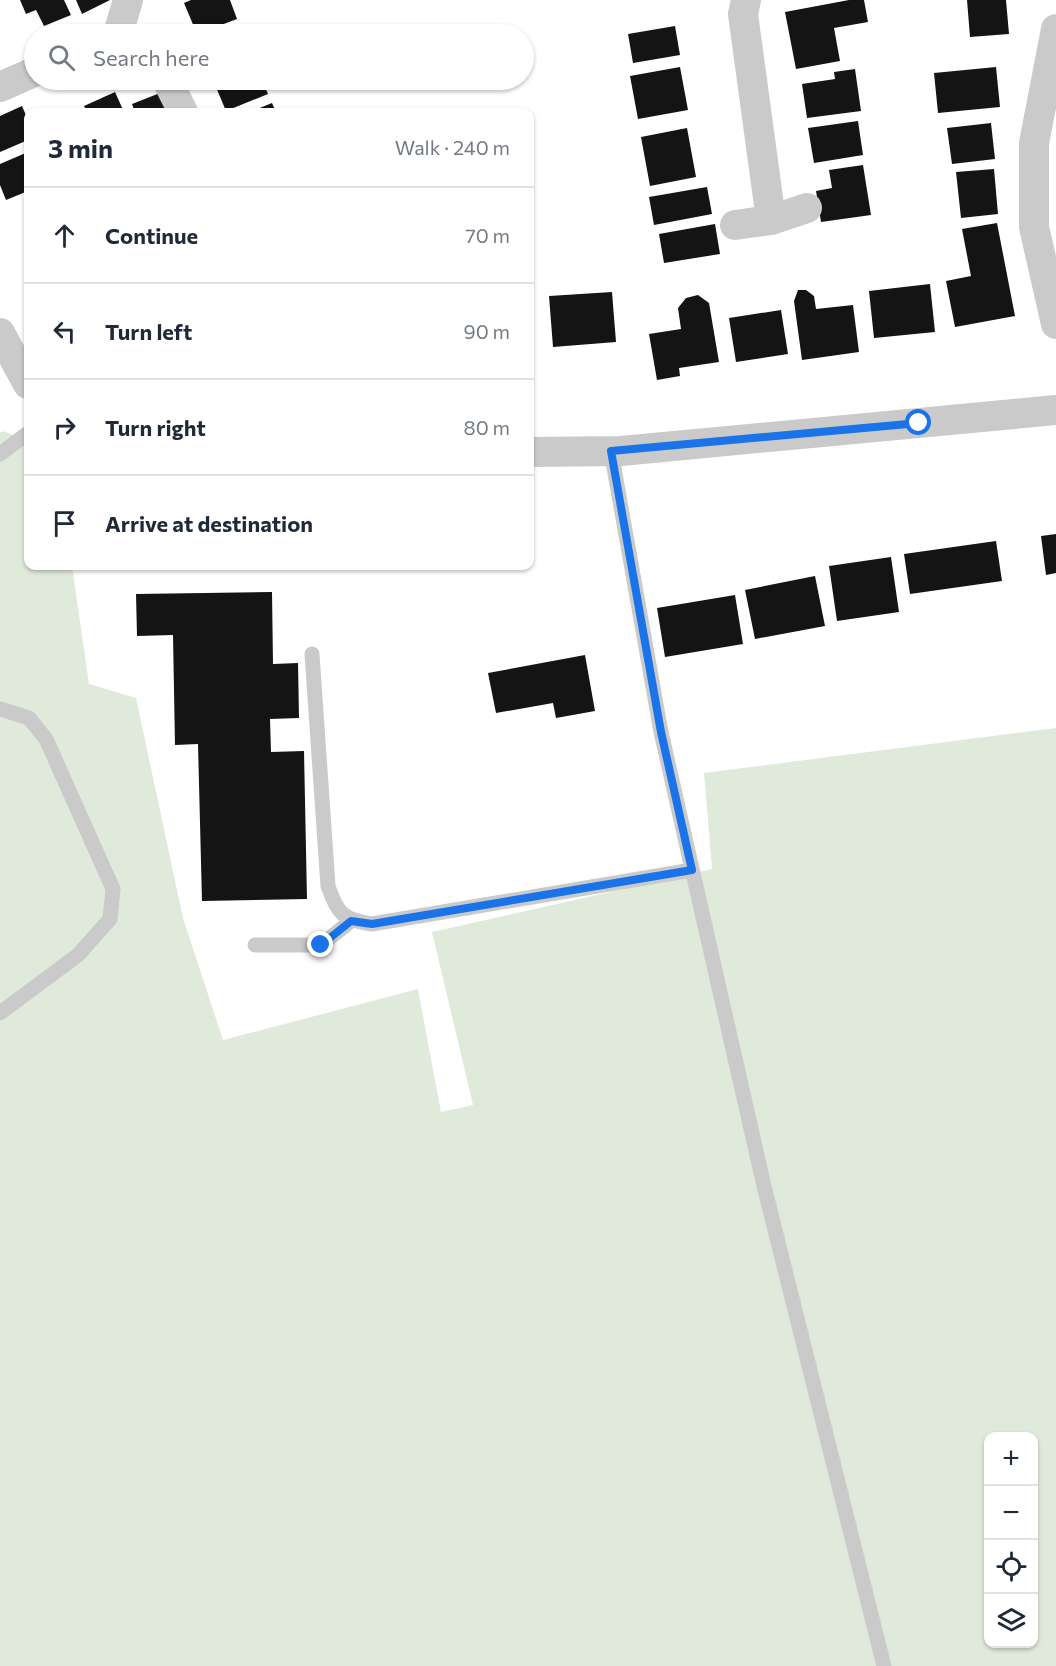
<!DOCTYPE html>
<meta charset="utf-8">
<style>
:root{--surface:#fff;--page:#f2f2f3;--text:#1f2937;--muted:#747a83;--line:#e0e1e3}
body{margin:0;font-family:Commissioner,sans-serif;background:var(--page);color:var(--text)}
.controls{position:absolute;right:18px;bottom:18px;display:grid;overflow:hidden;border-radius:12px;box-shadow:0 2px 4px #0004}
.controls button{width:54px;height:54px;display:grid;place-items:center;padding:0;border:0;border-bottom:2px solid var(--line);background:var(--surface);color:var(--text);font:30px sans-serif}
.stop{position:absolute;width:18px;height:18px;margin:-14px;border:4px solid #1a73e8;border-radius:50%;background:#fff}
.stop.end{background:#1a73e8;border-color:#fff;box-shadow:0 2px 6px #0008}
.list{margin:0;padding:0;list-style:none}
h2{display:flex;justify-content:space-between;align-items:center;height:78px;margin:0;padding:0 24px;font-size:26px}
h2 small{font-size:20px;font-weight:400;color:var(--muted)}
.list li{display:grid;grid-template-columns:39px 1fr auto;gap:18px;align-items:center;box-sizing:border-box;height:96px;padding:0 24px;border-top:2px solid var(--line)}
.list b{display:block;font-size:22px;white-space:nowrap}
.list em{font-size:20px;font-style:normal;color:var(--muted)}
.icon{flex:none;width:33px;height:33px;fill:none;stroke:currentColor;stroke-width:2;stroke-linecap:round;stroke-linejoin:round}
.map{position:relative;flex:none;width:1056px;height:1666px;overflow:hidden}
.search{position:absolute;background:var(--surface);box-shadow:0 2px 4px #0004;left:24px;top:24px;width:510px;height:66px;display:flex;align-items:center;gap:15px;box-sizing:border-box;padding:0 21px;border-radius:33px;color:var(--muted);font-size:22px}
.panel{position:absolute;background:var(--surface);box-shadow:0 2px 4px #0004;left:24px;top:108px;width:510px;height:462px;border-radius:12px}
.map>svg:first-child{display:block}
.green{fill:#e0eadb;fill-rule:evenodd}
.building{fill:#141414}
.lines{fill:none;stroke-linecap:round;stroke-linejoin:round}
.lane{stroke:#cacaca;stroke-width:15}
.street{stroke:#cacaca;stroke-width:30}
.route{stroke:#1a73e8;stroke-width:8}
</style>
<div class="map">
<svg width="1056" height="1666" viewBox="0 0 1056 1666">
<rect width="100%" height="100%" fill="#fff"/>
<path class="green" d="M3,431l25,10v125h44l17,118 47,14 47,220 40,122 195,-51 23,123 32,-7 -41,-173 280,-63 -8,-96 352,-45v938h-1056v-1233zM988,1436h46v208h-46z"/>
<path class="building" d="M20,0h44l7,15 -27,11 -8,-16 -10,4z
M76,0h34l-28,14z
M191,0h39l7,19 -40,15 -13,-31z
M849,0h15l4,22 -34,6 6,33 -44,8 -11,-57z
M967,0h39l3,34 -39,3z
M240,26l4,8h-23z
M675,26l5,29 -47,8 -5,-29z
M680,67l8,43 -50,9 -8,-43z
M996,67l4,40 -62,6 -4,-40z
M855,69l6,42 -54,7 -5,-34 33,-5 -1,-7z
M213,80h49l6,14 -42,17z
M115,92l9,20h-37l-3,-6z
M160,93l8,19h-33l-3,-8z
M272,103l4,9h-26z
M22,106l6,14v20l-28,12v-36z
M858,121l5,34 -49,8 -6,-35z
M991,123l4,36 -43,5 -5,-36z
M687,128l9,49 -46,9 -9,-49z
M28,152v39l-22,9 -6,-15v-21z
M863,165l8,50 -50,7 -5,-31 16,-3 -3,-18z
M994,169l4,45 -37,4 -5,-46z
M707,187l5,27 -58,11 -5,-28z
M997,223l18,93 -60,11 -9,-46 25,-5 -9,-47z
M715,224l5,30 -56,9 -5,-29z
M930,284l5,48 -61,6 -5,-47z
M798,290h8l8,6 2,13 37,-4 6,47 -57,8 -8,-59z
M612,292l4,50 -63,5 -4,-51z
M698,295l11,8 10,59 -40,6 1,8 -23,4 -8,-46 32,-5 -3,-21 8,-10z
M781,310l7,44 -52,8 -7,-44z
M1056,534v39l-10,2 -5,-39z
M996,541l6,40 -92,13 -6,-40z
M891,557l8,55 -62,9 -8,-55z
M815,576l10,50 -70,13 -10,-49z
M272,592l1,72 25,-1 1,55 -29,1 1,33 33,-1 3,148 -105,2 -4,-157 -23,1 -2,-110 -36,1 -1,-42z
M735,595l8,49 -78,13 -8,-49z
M585,655l10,56 -39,7 -3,-15 -57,10 -8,-40z"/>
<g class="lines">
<path class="lane" d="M611,451l50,281 103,454 120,480
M0,454l28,-21
M312,654l16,232c9,27 15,34 44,38l320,-54
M0,709l29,9 17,21 67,150 -3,30 -32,36 -78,58
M255,945h66l30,-24"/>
<path class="street" d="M746,0l-3,14 28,206
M1056,29l-22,114v84l22,97
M118,34l10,-34
M167,80l16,32
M0,87l34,-15
M735,225l36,-5 36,-12
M0,333l28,51
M530,452l91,-1 435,-41"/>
</g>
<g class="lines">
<path class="route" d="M321,945l30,-24 21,3 320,-54 -31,-138 -50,-281 308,-28"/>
</g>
</svg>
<div class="controls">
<button>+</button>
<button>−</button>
<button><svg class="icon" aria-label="locate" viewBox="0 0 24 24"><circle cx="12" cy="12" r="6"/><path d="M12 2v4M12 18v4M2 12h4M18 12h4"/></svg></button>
<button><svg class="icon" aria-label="layers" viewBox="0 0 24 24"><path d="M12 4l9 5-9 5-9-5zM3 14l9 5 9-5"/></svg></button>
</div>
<div class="stop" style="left:919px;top:423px"></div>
<div class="stop end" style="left:321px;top:945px"></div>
<div class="search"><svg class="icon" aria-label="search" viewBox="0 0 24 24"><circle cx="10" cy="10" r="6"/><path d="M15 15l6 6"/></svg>Search here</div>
<section class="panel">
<h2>3 min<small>Walk · 240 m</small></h2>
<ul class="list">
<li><svg class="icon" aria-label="ahead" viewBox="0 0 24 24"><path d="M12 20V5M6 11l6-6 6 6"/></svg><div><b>Continue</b></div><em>70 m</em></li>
<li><svg class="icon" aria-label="left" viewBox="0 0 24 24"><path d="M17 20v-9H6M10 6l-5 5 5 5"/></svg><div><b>Turn left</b></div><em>90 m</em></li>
<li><svg class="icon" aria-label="right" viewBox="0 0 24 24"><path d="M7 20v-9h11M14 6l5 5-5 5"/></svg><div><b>Turn right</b></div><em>80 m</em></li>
<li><svg class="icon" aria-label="arrive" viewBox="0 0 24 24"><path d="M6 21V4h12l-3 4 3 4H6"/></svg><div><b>Arrive at destination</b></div></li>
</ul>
</section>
</div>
